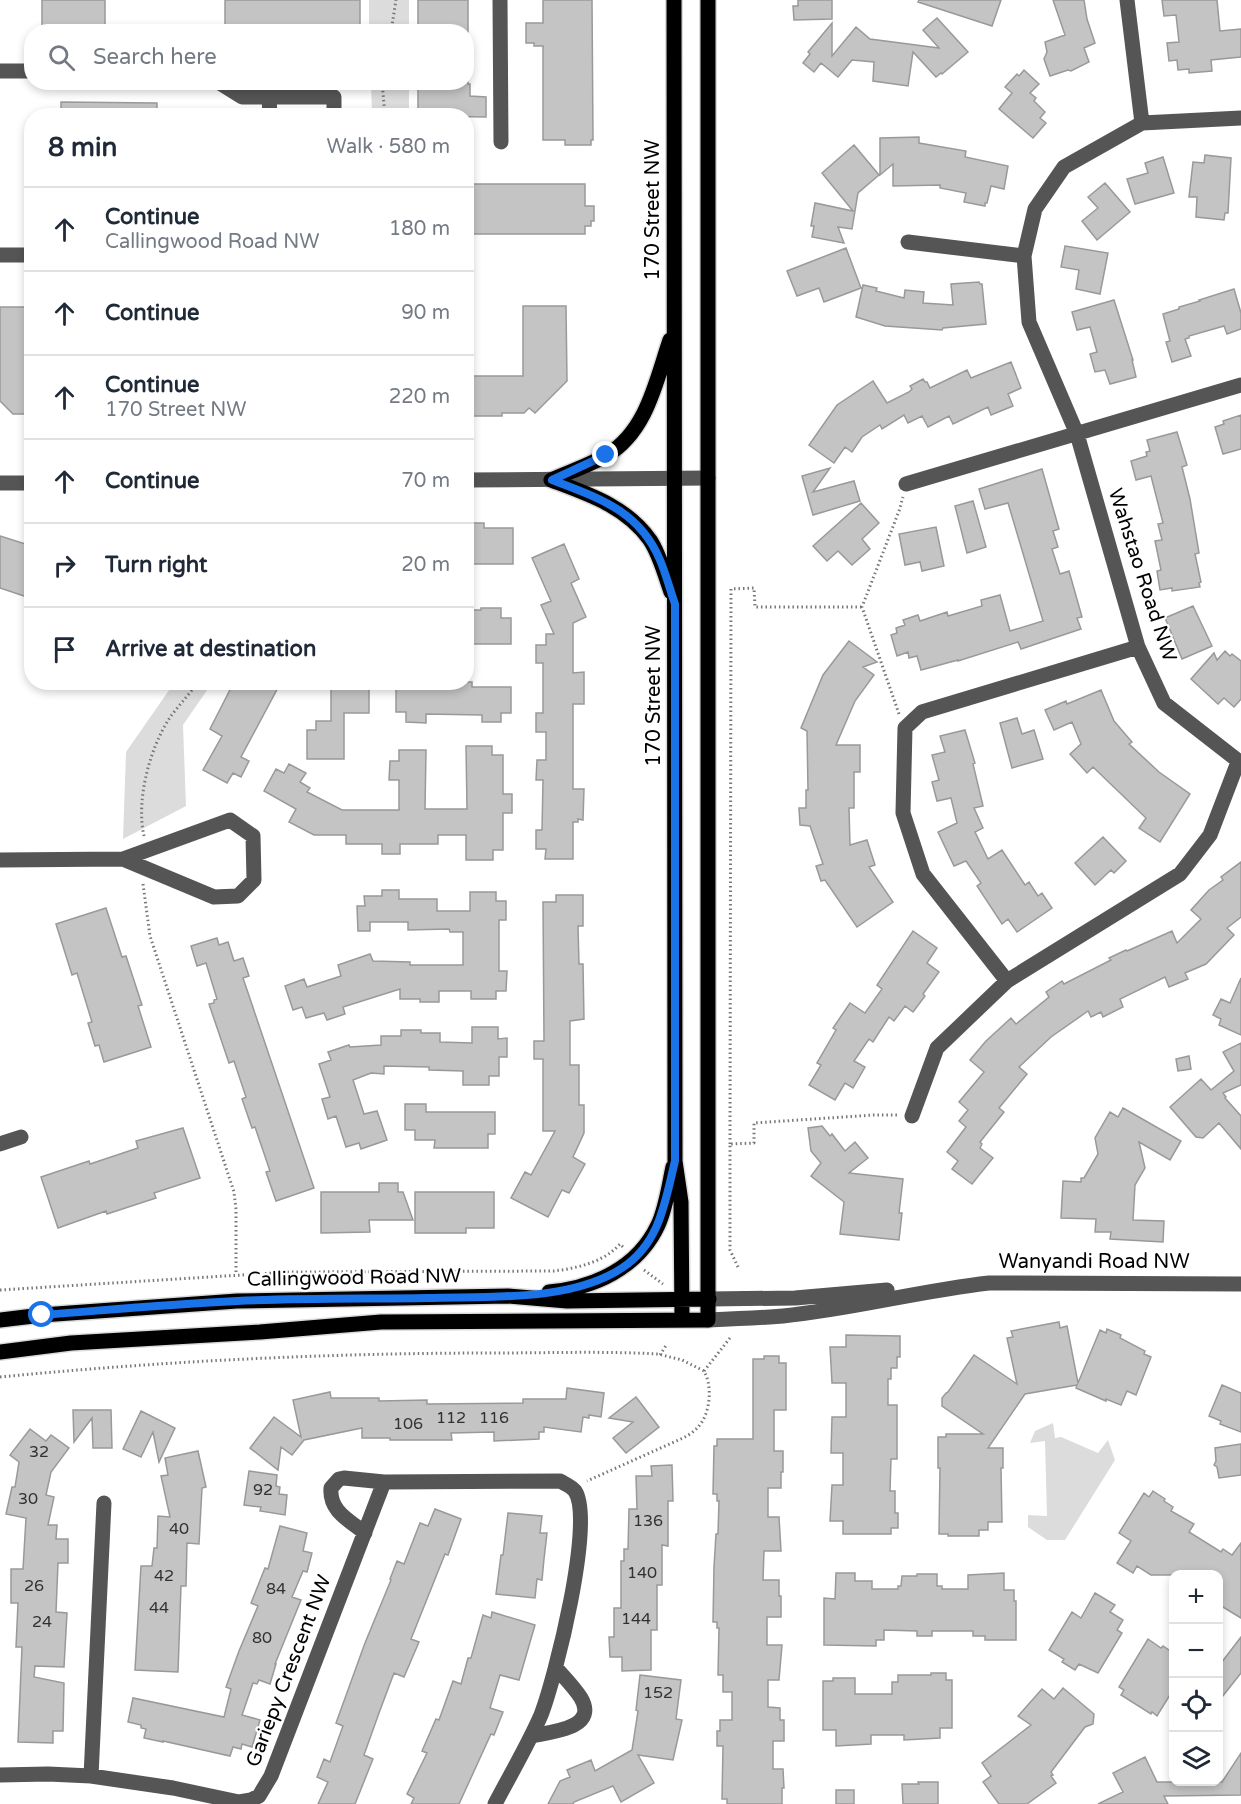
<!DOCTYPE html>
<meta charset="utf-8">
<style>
:root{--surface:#fff;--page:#f6f6f7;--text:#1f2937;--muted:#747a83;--line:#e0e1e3}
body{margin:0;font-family:"Varela Round",sans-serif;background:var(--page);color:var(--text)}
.controls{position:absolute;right:18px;bottom:18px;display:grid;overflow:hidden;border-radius:12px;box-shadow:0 3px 9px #0003}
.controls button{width:54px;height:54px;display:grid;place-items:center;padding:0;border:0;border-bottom:2px solid var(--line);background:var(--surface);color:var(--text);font:30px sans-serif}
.stop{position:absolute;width:18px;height:18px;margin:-14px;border:4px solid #1a73e8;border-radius:50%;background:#fff}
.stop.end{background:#1a73e8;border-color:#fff;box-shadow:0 2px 6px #0008}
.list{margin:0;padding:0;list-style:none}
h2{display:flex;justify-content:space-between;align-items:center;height:78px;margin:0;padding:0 24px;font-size:26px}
h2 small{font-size:20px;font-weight:400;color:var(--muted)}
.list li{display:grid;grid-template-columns:39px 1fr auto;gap:18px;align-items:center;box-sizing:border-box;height:84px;padding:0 24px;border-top:2px solid var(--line)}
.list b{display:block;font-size:22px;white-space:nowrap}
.list p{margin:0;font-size:20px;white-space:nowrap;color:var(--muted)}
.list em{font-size:20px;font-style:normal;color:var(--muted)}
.icon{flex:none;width:33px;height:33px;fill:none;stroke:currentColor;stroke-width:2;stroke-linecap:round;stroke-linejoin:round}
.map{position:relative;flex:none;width:1241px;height:1804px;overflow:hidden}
.search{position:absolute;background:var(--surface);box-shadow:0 3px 9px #0003;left:24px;top:24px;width:450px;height:66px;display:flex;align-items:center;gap:15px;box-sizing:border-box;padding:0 21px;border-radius:24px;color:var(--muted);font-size:22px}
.panel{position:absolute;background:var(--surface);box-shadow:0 3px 9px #0003;left:24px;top:108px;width:450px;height:582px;border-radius:24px}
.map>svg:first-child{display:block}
.green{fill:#dcdcdc}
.building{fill:#c4c4c4;stroke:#999;stroke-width:1.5}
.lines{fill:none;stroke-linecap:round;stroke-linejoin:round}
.major-casing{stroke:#dbdbdb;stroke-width:18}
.path{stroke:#777;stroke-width:3;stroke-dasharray:1.5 3;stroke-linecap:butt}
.minor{stroke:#555;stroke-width:15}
.major{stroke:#000;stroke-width:15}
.route{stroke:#1a73e8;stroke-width:8}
.labels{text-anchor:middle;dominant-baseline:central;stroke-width:4.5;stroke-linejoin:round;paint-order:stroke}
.number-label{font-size:16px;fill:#313131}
.street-label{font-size:20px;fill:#000;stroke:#fff}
</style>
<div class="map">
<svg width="1241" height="1804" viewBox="0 0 1241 1804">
<rect width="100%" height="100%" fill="#fff"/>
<path class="green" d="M369,0h40v31h-40z
M371,83h38v32h-37z
M174,683h38l-29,42 3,81 -63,33 3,-87z
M1053,1423l2,15 6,-1 37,16 10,-13 7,20 -50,80h-18l-19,-13v-12l19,1 -2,-75 -15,2 5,-12z"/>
<path class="building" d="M42,0h63v32h-63z
M225,0h135v28h-2v4h-133z
M418,0h50v32h-50z
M543,0h49l1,140h-2v5h-26v-5h-22v-94h-9v-3h-8v-20h17z
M798,0h34v19l-38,1 -1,-14h5z
M919,0h82l-9,26 -74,-24z
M1053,0h31l3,19 8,24 -11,5 5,14 -18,9 -3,-1 -18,6 -6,-17 3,-7 -2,-10 20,-7z
M1162,0h55l3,31 21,-2v28l-30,3 1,11 -23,2v-4l-11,1 -1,-10 -8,1 -2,-18 12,-1 -3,-27 -12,1z
M937,18l31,34 -26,22 -1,-1 -5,4 -23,-25 -5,34 -35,-5 1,-19 -22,-2 -14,17 -17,-14 -7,9 -11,-9 7,-9 -2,-2 24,-29v33l24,-29 14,12 69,9 -16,-18z
M1024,70l15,14 -9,9 6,5 -2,3 11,11 -5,6 6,5 -13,15 -34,-29 13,-16 -7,-6 12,-13 2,2z
M418,82h50v2h2v12l16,1v20l-68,-1z
M61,102l96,1v13h-96z
M919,137v6l47,8 -1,6 43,9 -4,23 -13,-3 -4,17h-2v3l-21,-4 2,-9 -26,-5v-3l-47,1v-22l-13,11v-37z
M854,145l25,30 -21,18 -6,36 -14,-2 6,16 -32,-6 2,-11h-3l4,-23 38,8 -31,-38z
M1205,155l26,3 -3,55h-3l-1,7 -28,-3 1,-20h-8l4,-35 11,1z
M1163,157l11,36 -39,11 -8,-25 21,-6 -3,-10z
M1105,183l25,29 -33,28 -15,-19 16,-13 -10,-11z
M466,184h119v22h9v15h-3v5h-6v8h-119z
M1065,246l43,7 -8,41 -24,-5 3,-19 -18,-3z
M846,248l15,40 -37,14 -5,-14 -22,8 -10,-25z
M979,282l1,2h2l4,40 -43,4 -1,2 -57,-4 -29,-9 7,-32 14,3 -1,3 28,7 1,-8 19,2 -1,11 30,2 -2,-21z
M1234,289l7,24v16l-14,5 -3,-8 -35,10v2l-4,1 6,17 -19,6 -6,-20 4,-1 -7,-27 16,-5v-2l21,-6 -1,-1z
M1114,300l19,60h-1l4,17 -26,7 -5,-14 -10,2 -5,-18 7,-2 -7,-25 -13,3 -5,-18z
M523,306h43l1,75 -32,32 -6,-5 -5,5h-22v3h-36v-40h57z
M0,307h26l-1,74h7v33h-19l-13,-13z
M1011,362l10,26 -13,6 5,12 -22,9 -3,-8 -35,17 -4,-8 -21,11 -6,-11 -14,7 -4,-8 -22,14 -2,-4 -18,12 -10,15 -7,-5 -11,16 -25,-18 28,-40 36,-24 14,22 22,-11 3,-3 -2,-3 13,-7 2,3h2l3,6 37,-18 4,8z
M1241,415v34l-18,5 -8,-27 9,-3 -1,-3z
M1177,432l10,33 -5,2 8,32 9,54 -4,1 6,28 -2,1 1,4 -28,4v-3l-12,2 -3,-19 4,-1 -6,-29 7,-1 -4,-16 5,-1 -12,-47 -15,4 -5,-19 16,-5 -1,-4 4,-1 -3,-11z
M830,468l-17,24 41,-11 6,20 -47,14 -11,-39z
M1042,469l17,60 -6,2 5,16 -6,2 8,25 9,-3 13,46 -5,1 4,11 -60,20 -3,-7 -60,19v-1l-37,10 -4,-14 -8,2 -1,-6 -11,4 -6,-21 6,-2 -1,-5 9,-3 -2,-5 15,-5 2,6 27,-9 1,4 34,-10 -1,-6 19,-5 10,36 33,-10 -35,-118 -23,6 -6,-20z
M973,501l13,46 -19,6 -12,-47z
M861,503l18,20 -17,16 8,10 -18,16 -14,-14 -11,10 -14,-15z
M466,523h18v5h29v36h-47z
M936,527l8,39 -22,5 -2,-9 -15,3 -6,-31z
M0,536l32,10v38l-5,13 -27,-9z
M564,544l15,35 -8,4 15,34 -13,6v50l11,-1v32h-11v85h11l-1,31 -5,-1v3h-5v37h-28l1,-10h-10v-19h6l1,-50h-7l1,-20h9v-28h-10v-19h7v-50h-7v-18h10v-11h8l-13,-29 10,-4 -19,-43z
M1193,606l19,40 -30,13 -17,-41z
M481,608h20v10h10v26h-39v-5h-6v-29h15z
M849,641l28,21 -14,5 11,8 -19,26 -19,44h24v27h-6v36h-5l1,37 17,-5 8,25 -6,2 24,35 -36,25 -32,-47 -4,1 -5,-15 7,-2 -13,-38 -10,-1 -1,-17h7v-18h2l-1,-59 -6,-3 22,-53z
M1225,651l5,5 2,-2 9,7v38l-7,8 -10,-9 -6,6 -27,-25 23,-26 3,7z
M234,682h47l-40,75 8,4 -8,16 -8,-4 -6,10 -24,-13 19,-34 -12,-7z
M346,682h23v31h-25v46h-37v-29h9v-9h15v-34h15z
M434,682h38v5h39v26h-10v9h-19v-7l-56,-1v9l-20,-1v-10h-10v-25h38z
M1101,690l13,31 18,21 -3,2 30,28 31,22 -30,48 -21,-14 7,-10 -53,-51 -6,6 -17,-19 11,-10 -9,-22 -18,8 -9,-20 21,-9 1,3z
M1017,718l5,16 12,-4 9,29 -31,9 -12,-45z
M965,730l10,33 -2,1 10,42 -9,2 9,20 -8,4 13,27 14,-9 23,35 4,-3 9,14 4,-3 10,15 -35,24 -9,-13 -6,5 -25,-38 4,-3 -15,-22 -12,5 -16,-34 19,-9 -6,-25 -14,3 -5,-19 7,-2 -7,-25 13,-3 -5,-16z
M466,746h26v9h11v39h9v19h-9v37h-10v10h-27v-25h-28v9h-38v10h-18v-10h-36v-9h-32l-25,-13 7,-13 -32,-18 12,-22 8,4 5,-9 17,9 -6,9 10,6 -3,4 35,18h57v-30h-10l1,-19h9v-11h27l-1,59h42z
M1103,837l23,24 -12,12 -3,-3 -16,15 -20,-22z
M1241,862v55l-14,11 7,7 -28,29 -21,9 3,6 -19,8 -4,-10 -45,22 3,8 -20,10 -2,-5 -10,5 -3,-6 -37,26 -32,30 8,7 -28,34 5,4 -24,30 2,2 -2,4 13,10 -21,26 -20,-15 6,-8 -11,-9 19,-25 -7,-6 9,-11 -9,-8 25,-30 -14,-12 16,-19 25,-23 5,6 33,-27 -3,-5 16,-11 2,3 47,-24 -2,-2 17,-8 1,1 45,-20 5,12 24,-24 -10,-9 18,-20 14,-10 -2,-3z
M382,890h17v9h38v12h33v-19h26v9h10v19h-7v51h8l-1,20h-10v8h-25v-8h-32v11h-19v-3h-20v-10l-57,18 2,7 -18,6 -3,-7 -18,5 -4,-11 -9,3 -8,-24 19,-7 3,8 34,-11 -3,-11 32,-11 3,7 37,1v3h53v-33h-13l-1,-3 -41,1v-8h-38v9h-12l-1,-25h8l-1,-10h18z
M556,895h27v31h-5l1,38h4l1,55 -14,2v44h9v40h5v28l-11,24 12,7 -16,29 -7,-3 -14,27 -37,-19 14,-26 6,3 24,-44h-12v-72h-9v-18h10l-1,-139h13z
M106,908l16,49 4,-1 16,49 -4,1 13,41 -47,15 -5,-17 -4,1 -7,-23 4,-1 -15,-49 -5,2 -16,-51z
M913,931l24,17 -10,15 12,9 -16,22 2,2 -12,16 -8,-6 -11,15 -5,-4 -16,25 -4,-3 -15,22 11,6 -12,21 -8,-5 -10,17 -26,-15 12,-20 -4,-2 19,-33 -3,-2 17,-25 15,10 17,-24 -5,-4z
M217,938l2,7 9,-3 6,19 9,-3 6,18 -6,2 71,210 -38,13 -10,-29 4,-1 -15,-44 -3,1 -10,-29 4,-2 -12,-36 -5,2 -20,-59 5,-1v-3l3,-1 -11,-36 -9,3 -6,-20z
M1241,978v57l-22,-10 2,-6 -8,-4 8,-16 9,4z
M472,1027h26v12l9,-1v19h-8v19h-10v9h-26v-14l-34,-1v-3l-45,-1v8l-13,-1 -18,7 11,34 13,-3 10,29 -26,9 -2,-6 -13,4 -10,-31 -8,3 -6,-20 8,-2 -11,-33 12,-4 -3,-8 21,-7 1,2 31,-2v-9h20v-6h20v3h19v9l32,1z
M1241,1043v42l-18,8 3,4 -1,1 16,18v33l-22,-26 -16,15 -7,-1 -26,-30 31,-28 10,11 23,-19 -11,-19z
M1189,1056l2,13 -13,2 -2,-12z
M405,1104h21v8h69v22h-7v14h-54l1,-8h-20v-10h-10z
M1123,1108l58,33 -11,19 -31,-18 6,26 -10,17 -2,35 31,1 -1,21 -53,-3 1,-7h-16l1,-13 -35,-1 2,-37 18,1v-4h3l14,-24 -3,-16 15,-26 8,5z
M822,1126l8,10 2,-2 13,17 10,-9 13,16 -19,15 54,6 -4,34h3l-3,27 -59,-6 4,-32 -33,-26 10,-13 -10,-12 -3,-23z
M183,1128l17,50 -46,15 2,5 -49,16 -1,-3 -48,17 -17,-51 48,-16 1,3 48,-16 -2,-7z
M379,1183h19v9h5l10,28h-44l1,12 -49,1v-41h58z
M415,1192h79v36h-28v5h-51z
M1059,1322l1,6 7,-2 11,57 22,-53 6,3 1,-4 14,6 -1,3 25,13 -1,3 7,3 -15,38 -9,-4 -6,14 -15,-6v2l-30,-13 1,-3 -52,9 -37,54h15v20h-2l1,54h-14v8h-9v6h-31v-2h-9l1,-66h-2v-31h8v-3h37l-41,-28v-8l4,-5 2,-1 26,-37 43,29 -10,-46 6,-1 -2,-6z
M846,1335l54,1v21h-3v11h-6v11h-3v26h9v54h-6l-1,32h5v22h3v15h-7v6h-48v-13h-13l2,-36h11v-32h-12l1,-36h14v-34h-14l-2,-36h16z
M764,1356h15v7h7v47h-12v41h9v21h-2v16h-13v29h11l2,34h-17l-1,29h16v16h2v21h-14v28h15l-3,35h-11v27l12,1v12h4v21h-11v28h10l1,19h-2v16h-55v-5h-5l1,-53h-6v-15h3v-11h12v-28h-9v-17h-5l1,-47h-2v-6h-4l1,-55 2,-33h2l1,-33h-2v-7h-4l1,-48h3v-7h36v-80h11z
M1222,1385l19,8v39l-21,-8 1,-3 -12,-5z
M567,1388l37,5 -3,24 -12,-2v3l-6,-1 -2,15 -37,-5v5h-5v7l-45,2v-9l-43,1 1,7h-62v-2h-28v-10l-58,12 -12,15 -11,-8 -3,23 -28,-22 24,-31 27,20 -8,-37 37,-8 1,6h48v3l48,-1v4l96,-1v-4h43z
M636,1397l23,30 -33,26 -13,-15 20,-16 -24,-4z
M73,1410h38l1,38h-19l-1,-30 -18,24z
M141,1411l34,17 -16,34 -6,-30 -12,25 -18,-8z
M30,1429l16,12 5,-6 18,13 -18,24 -5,23 8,2 -6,28h9l-1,14h12v24h-10l-2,49 11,1 -3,54 -29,-1 -1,11 30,6 -1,48h-10v12l-35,-1 4,-95h-6l2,-44h-7v-34h12l3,-51 -20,-4 6,-27h3l4,-25 -9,-7z
M1241,1444v31l-22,3 -2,-11 -3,-2 2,-4 -1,-13z
M198,1451l8,36 -4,1 -3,56 -12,-1 -1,43h-5l-3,86 -43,-2 6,-104h11l2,-18h3l1,-32 12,1 -9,-41 7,-1 -3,-17z
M672,1465l1,36h-5v45l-6,-1v40h-5v45h-6v40l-29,1v-14h-12l-1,-20h5v-29h7v-47h3v-12h4l1,-40h8l-1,-33h16l-1,-10z
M249,1471l28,4 -1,11 4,1 -1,7 8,1 -2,20 -25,-4 1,-4 -17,-2z
M1153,1491l12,8 -1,2 9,6 -2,4 23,13 -5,8 32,20 2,-3 9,6 9,-12v75l-23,-14v-29h-67l-14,-9 -4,7 -16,-10 14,-22 -12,-8 25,-40 5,4z
M435,1509l26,10 -13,36 -3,-1 -34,85 8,3 -15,35 -10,-4 -15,40 -15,42 9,4 -18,45h-37l10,-22 -11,-5 7,-18 6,3 13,-36 -7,-3 29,-80 26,-63 -1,-1 7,-18 7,3 16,-41 8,3z
M508,1513l34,3 -2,17h7l-3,26 -2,21 -5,-1 -2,19 -39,-4 5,-39h2z
M280,1526l27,7 -4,18 9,2 -5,19 -4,-1 -11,26 9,3 -26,64h1l-6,20 -11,-4 -2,4 -4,-1 -11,32 18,5 -8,27 -10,-3 -1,5 -8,-2 -3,9 -67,-15v1l-19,-4 2,-9 -5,-1v-3l-13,-3 5,-24 91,19 7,-28 -5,-2 13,-36 19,-45 -7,-3 14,-35 3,1z
M836,1573h19v8h17v8h26v-3h3l1,-10h15v-2h20v12h5v3h26v-14l36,-2v17h10v11h2v39h-31v-4h-12v-5h-41v5h-15v-5l-33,-1v10h-8v6l-52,-1v-47l11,1z
M1095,1593l20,12 -5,7 13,8 -6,10 5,3 -24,40 -19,-9 -4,6 -13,-8 2,-3 -15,-9 23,-38 9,6z
M492,1612l43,13 -16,55 -19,-5 -10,33 13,4 -9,23 -3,-1 -32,70h-48l3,-6 -7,-4 20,-41 -5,-2 14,-32 3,1 14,-39 8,3 7,-26h3l12,-43 8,3z
M1241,1637v36l-23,29v-35z
M1148,1639l13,9 2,-2 10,7v37l-16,26 -5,-4 -1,2 -30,-19 3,-5 -5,-3z
M931,1673h15v7h6v48h-12v10l-36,2v-5h-33v9l-35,2v-16h-13v-49h10v-3h22v16h37v-12h6v-7h33z
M640,1675l41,5 -5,39 6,1 -9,40 -35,-5 16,28 -33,19 -8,-16 -39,16 -1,2h-25l12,-23 10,-4 -3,-7 24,-10 4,11 37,-21 6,-39 -2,-1z
M1063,1688l31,26 -1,10 -8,3 -34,45 2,3 -2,1 5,7 -29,21h-28l-16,-22 8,-6 -9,-13 49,-38 -13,-9 24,-27 12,10z
M1241,1753v42l-77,1 4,8h-70l25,-12 -10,-19 32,-16 12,25h65z
M918,1782h20v22h-35l-1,-20h17z
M836,1790h18v14h-18z"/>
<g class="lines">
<defs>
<path id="major" d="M674,0l1,1161 6,41 1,118
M551,480c18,-8 39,-15 56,-25 40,-24 49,-74 63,-115
M551,480c37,14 75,26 99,60 10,15 15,35 21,52
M549,1292c45,-4 89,-24 109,-67 8,-17 11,-40 15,-58
M0,1320l42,-5 195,-14 271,-5 59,5 142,-2
M0,1352l71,-9 189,-11 121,-10 327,-2v-1320"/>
</defs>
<use href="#major" class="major-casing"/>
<path class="path" d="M391,32l5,-32
M382,82l3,34
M899,714l-37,-107 37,-96 4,-14
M144,836c-8,-35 5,-86 25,-117 8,-12 20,-24 29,-37
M143,884l7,52 84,256 2,17v65
M730,1144l1,-555 23,-1 1,19h107
M738,1267l-8,-17v-106l24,-1v-20l120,-8h23
M644,1270l19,14
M0,1290l290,-18 264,-1c24,-3 50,-9 66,-27l3,3
M660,1355l7,-11
M704,1371l26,-33
M0,1377c164,-16 329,-24 494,-24 54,0 109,-2 164,1l24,6 22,11c9,16 6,42 -5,55 -4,5 -10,9 -16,12l-96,43"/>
<path class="minor" d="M500,0l1,142
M1127,0l15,123
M0,71h32
M218,82l24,15h92v19
M269,97l1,19
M1241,118l-99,5 -78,44 -29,42 -11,47 5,66 48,112 61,213 26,56 77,60
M908,242l116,14
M0,255h32
M466,480l242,-2
M0,483h32
M906,484l335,-99
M230,820l23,16 1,44 -16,16 -24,1 -91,-38z
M0,860l123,-1
M1007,981l-84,-107 -20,-61 2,-85 17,-16 216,-65
M912,1116l25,-68 70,-67 173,-107 30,-39 28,-73
M0,1144l21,-7
M709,1299l86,-1 92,-8
M708,1320c25,-1 50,-2 75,-4 69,-7 136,-25 206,-33l252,1
M365,1533c-16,-13 -36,-22 -34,-45l8,-9 5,-1 40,4
M531,1736c18,-4 68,-7 50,-38 -7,-11 -17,-21 -25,-30
M0,1775l48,-1 43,2 82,12 66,14 12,-2 8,-4 12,-20 113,-294 176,-1c5,3 11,5 15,10 20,30 -20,188 -34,224 -13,30 -31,60 -46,89
M91,1776l13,-273"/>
<use href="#major" class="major"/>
</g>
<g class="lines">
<path class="route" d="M42,1315c65,-5 130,-11 195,-14 63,-3 127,-2 190,-3 61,-2 144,4 195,-30 38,-25 43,-66 53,-107v-557c-5,-14 -9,-30 -15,-44 -21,-50 -62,-62 -108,-80l54,-25"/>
</g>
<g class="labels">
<g class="number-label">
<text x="451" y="1418">112</text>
<text x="494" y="1418">116</text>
<text x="408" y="1424">106</text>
<text x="39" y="1452">32</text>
<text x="263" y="1490">92</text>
<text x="28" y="1499">30</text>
<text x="648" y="1521">136</text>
<text x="179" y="1529">40</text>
<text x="642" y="1573">140</text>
<text x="164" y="1576">42</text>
<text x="34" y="1586">26</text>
<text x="276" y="1589">84</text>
<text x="159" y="1608">44</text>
<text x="636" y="1619">144</text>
<text x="42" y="1622">24</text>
<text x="262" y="1638">80</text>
<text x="658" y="1693">152</text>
</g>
<g class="street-label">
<text transform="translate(653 210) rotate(-90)">170 Street NW</text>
<text transform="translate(1142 575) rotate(72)">Wahstao Road NW</text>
<text transform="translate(654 696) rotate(-90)">170 Street NW</text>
<text x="1094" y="1262">Wanyandi Road NW</text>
<text transform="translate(354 1278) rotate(-1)">Callingwood Road NW</text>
<text transform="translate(289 1671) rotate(-69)">Gariepy Crescent NW</text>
</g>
</g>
</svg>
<div class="controls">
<button>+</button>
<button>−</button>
<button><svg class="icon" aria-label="locate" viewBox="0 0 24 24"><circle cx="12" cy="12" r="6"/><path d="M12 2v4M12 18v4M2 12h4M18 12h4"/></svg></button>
<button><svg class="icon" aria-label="layers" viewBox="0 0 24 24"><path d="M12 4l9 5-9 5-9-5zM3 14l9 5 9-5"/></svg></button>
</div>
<div class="stop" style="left:42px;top:1315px"></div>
<div class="stop end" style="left:606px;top:455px"></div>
<div class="search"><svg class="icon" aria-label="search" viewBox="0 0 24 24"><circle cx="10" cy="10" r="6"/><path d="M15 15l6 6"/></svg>Search here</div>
<section class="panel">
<h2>8 min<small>Walk · 580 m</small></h2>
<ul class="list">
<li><svg class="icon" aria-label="ahead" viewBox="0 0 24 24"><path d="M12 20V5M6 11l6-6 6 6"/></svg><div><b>Continue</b><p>Callingwood Road NW</p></div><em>180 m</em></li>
<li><svg class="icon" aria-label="ahead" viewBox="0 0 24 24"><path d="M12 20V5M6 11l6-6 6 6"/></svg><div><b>Continue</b></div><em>90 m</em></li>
<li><svg class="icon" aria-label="ahead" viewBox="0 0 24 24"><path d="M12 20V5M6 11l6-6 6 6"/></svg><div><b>Continue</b><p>170 Street NW</p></div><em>220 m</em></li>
<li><svg class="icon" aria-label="ahead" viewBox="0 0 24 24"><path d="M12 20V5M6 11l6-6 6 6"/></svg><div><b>Continue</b></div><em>70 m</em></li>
<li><svg class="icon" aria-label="right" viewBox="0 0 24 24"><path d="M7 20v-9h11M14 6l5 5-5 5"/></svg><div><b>Turn right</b></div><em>20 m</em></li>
<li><svg class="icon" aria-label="arrive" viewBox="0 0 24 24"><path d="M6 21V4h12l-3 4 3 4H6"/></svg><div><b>Arrive at destination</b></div></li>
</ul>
</section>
</div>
